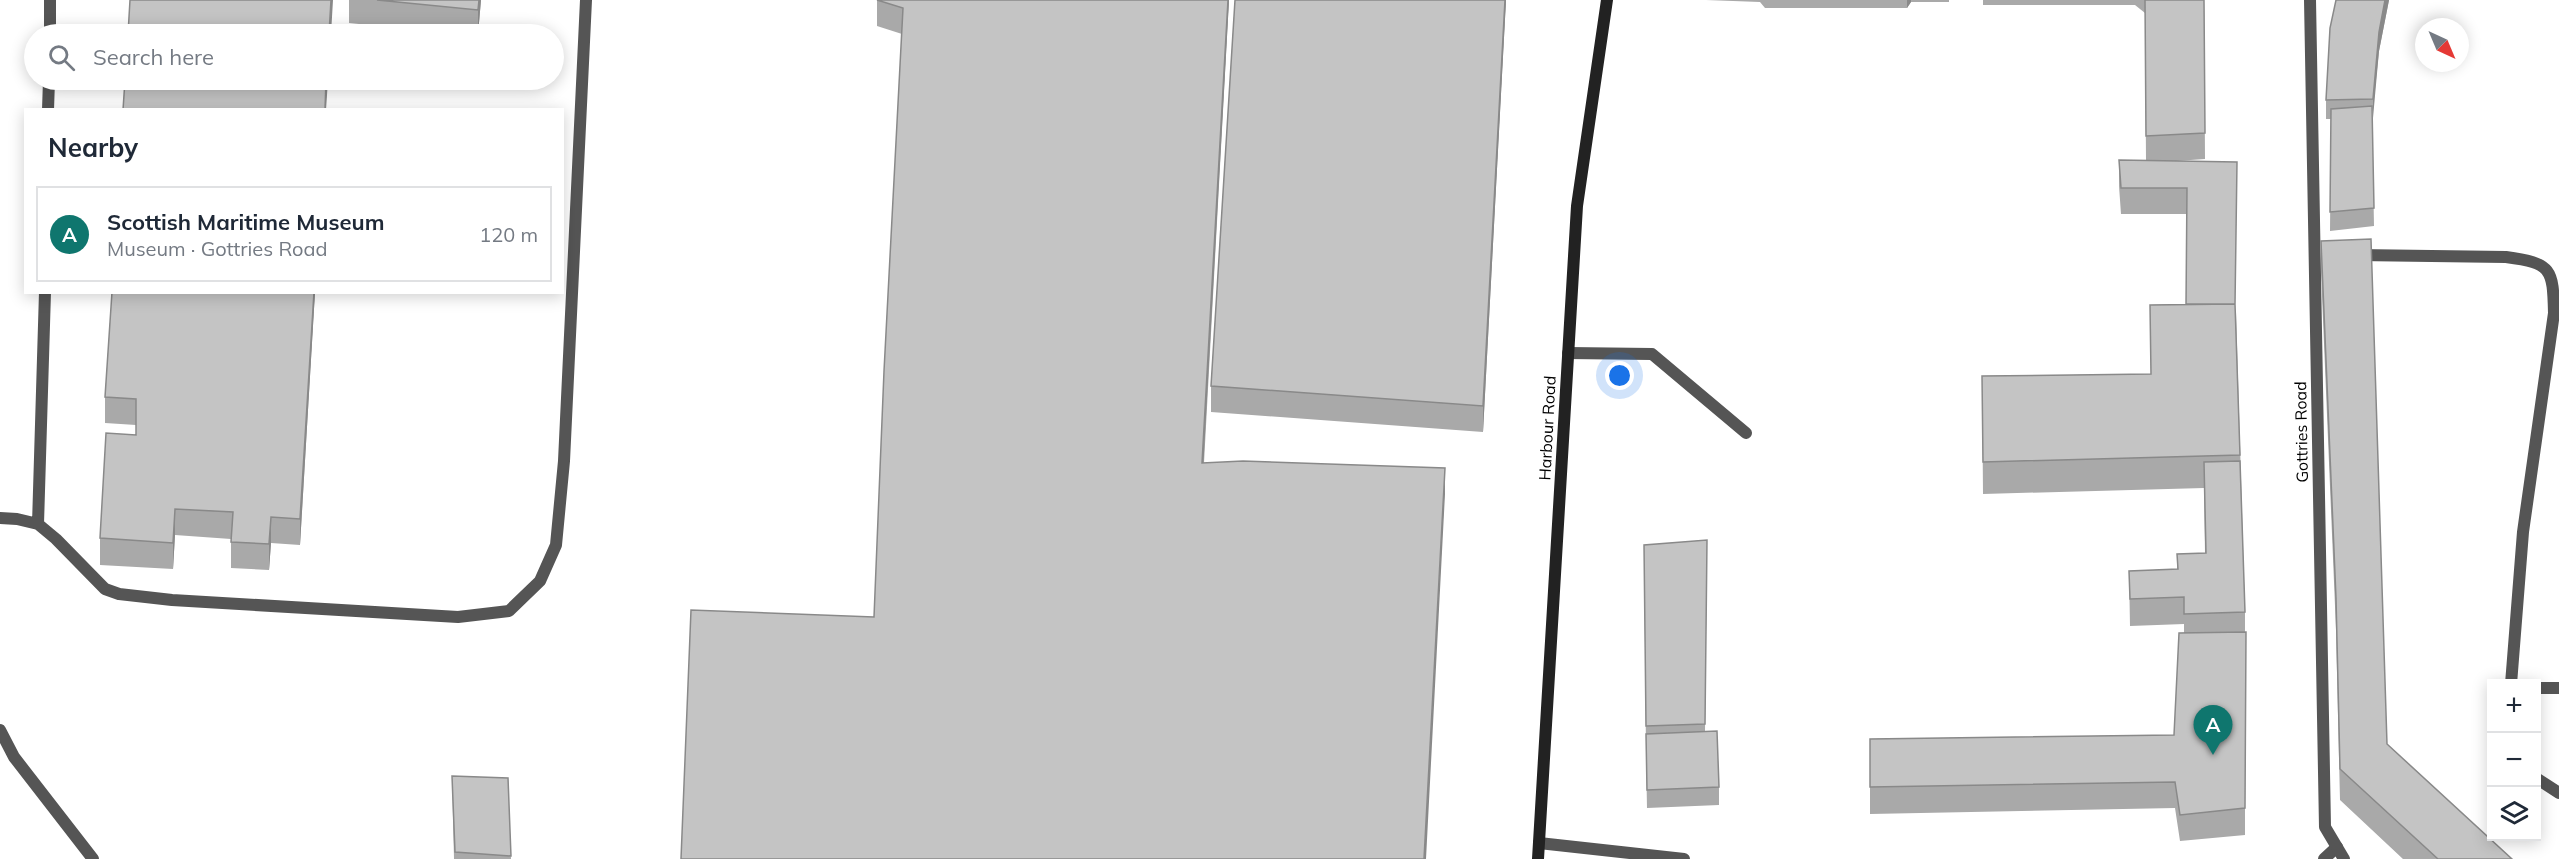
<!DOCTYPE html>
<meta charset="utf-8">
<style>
:root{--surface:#fff;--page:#f2f2f3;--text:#1f2937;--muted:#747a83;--line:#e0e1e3;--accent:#0f766e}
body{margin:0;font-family:Mulish,sans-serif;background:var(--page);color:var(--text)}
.controls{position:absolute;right:18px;bottom:18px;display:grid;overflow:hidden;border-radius:0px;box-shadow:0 3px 15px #0003}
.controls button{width:54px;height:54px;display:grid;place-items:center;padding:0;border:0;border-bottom:2px solid var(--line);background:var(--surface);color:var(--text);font:30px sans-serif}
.compass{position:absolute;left:2415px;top:18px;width:54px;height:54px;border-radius:50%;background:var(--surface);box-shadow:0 3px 15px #0003;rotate:136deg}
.you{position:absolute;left:1620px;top:376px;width:21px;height:21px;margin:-15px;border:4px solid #fff;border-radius:50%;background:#1a73e8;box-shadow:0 0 0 9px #1a73e833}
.badge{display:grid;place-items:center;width:39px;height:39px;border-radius:50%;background:var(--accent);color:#fff;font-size:20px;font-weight:700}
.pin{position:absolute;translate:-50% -50px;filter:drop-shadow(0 2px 3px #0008)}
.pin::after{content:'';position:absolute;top:32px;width:21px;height:18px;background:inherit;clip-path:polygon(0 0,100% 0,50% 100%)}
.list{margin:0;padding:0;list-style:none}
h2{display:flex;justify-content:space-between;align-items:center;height:78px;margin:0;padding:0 24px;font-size:26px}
h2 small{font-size:20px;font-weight:400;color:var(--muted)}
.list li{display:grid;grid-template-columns:39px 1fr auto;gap:18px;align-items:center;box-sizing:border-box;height:96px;margin:0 12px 12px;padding:0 12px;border:2px solid var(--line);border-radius:0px}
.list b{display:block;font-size:22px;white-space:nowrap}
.list p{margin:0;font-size:20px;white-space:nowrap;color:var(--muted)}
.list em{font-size:20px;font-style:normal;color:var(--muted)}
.icon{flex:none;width:33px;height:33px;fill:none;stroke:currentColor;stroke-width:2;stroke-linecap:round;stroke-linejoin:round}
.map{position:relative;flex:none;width:2559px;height:859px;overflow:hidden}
.search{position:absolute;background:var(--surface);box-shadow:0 3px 15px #0003;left:24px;top:24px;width:540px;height:66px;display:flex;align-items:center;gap:15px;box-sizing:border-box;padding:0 21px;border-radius:33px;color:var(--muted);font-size:22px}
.panel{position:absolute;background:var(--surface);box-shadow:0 3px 15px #0003;left:24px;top:108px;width:540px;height:186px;border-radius:0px}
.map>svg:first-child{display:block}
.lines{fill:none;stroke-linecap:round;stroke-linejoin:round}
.lane{stroke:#555;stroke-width:12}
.street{stroke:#555;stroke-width:12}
.secondary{stroke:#222;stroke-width:12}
.wall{fill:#a9a9a9}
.shaded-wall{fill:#898989}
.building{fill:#c4c4c4;stroke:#898989;stroke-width:1.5}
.labels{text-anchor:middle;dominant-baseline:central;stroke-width:5;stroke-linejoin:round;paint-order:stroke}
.street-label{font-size:16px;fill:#000;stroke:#fff}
</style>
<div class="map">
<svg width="2559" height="859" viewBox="0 0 2559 859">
<rect width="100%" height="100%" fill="#fff"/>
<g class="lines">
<path class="lane" d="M50,34v-34
M48,110l1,-30
M2357,255l149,2c46,6 47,12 48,56l-31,219 -12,152
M1568,353l84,1 94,79
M0,518l17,1 21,5 18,15 49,50 14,5 53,6 286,17 51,-6 31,-30 16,-36 8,-84 22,-461
M38,524l7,-232
M2536,688h23
M0,730l14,27 79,102
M2536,778l23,15
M1539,843l145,16
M2324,859l13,-12"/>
<path class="street" d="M2310,0l15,827 19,32"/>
<path class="secondary" d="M1538,859l39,-653 30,-206"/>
</g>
<path class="wall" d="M349,0h132l-3,34h-20l-109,-11z
M877,0h352l-25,463 241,31 -571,123 28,-583 -25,-8z
M1235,0h271l-23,432 -272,-20v-26z
M1706,0h243v2h-38l-4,6h-142l-5,-6z
M1983,0h221l1,159 -29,2 60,151 9,300v223l-65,6 -5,-33 -305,6v-75l304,-4 10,-102v-9l-54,2 -1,-55 48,-2v-15l28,-1 -1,-65 -221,6 -1,-118 169,-2 -1,-69 36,-1v-90h-65l-2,-28v-26l27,1 -1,-148 -10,-8h-152z
M2336,0h53l-10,51 -7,67 2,108 -44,5 1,-112h-5v-19z
M2321,241l66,503 125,115h-109l-63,-59 -4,-170 -15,-358z
M112,292h203l-15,253 -29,-2 -2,27 -38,-2v-29l-56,-4 -2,34 -73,-4v-27l36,-103v-10l-31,-2v-26z
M1707,540l-2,191 14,56v18l-72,3 -1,-56 -2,-207z
M452,776l56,2 3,81h-57z"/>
<path class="shaded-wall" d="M331,0h2l-2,34h-2z
M479,0h2l-3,34v-24z
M1228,0h1l-27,489v-26z
M1505,0h1l-23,432v-26z
M1907,0h4v2l-4,6z
M2385,0h4l-10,51 -6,67v-19l6,-67z
M326,80h2l-2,30h-1z
M314,292h1l-15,253v-26z
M1445,468v26l-19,365h-2z
M175,509v26l-2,34v-26z
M271,517v26l-2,27v-26z"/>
<path class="building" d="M130,0h201l-2,34h-201z
M377,0h102l-1,10z
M877,0h351l-26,463 41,-2 202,7 -21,391h-743l10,-249 183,7 10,-246 19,-363z
M1235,0h270l-22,406 -272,-20z
M2145,0h59l1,133 -59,3z
M2336,0h49l-6,32 -6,67 -47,1 4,-72z
M125,80h201l-1,30h-202z
M2372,106l2,102 -44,4 1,-103z
M2119,160l118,2 -2,143v-1h-49l1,-116h-66z
M2371,239l16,505 125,115h-74l-98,-90 -4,-171 -15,-357z
M112,292h202l-14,227 -29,-2 -2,27 -38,-2 2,-30 -58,-3 -2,34 -73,-5 6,-105 30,2v-36l-31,-2z
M2235,304l5,151 -257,7 -1,-86 169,-2 -1,-69z
M2240,461l5,151 -61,2v-17l-54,2 -1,-28 49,-2 -1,-15 29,-1 -2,-91z
M1707,540l-2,184 -59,2 -2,-181z
M2246,632l-1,176 -65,7 -5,-33 -305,5v-48l304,-4 5,-102z
M1717,731l2,56 -72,3 -1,-56z
M452,776l56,2 3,78 -56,-4z"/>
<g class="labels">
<g class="street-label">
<text transform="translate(1547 428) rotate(-87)">Harbour Road</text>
<text transform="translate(2301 432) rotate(-91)">Gottries Road</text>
</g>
</g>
</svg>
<div class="controls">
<button>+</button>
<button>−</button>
<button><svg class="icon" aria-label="layers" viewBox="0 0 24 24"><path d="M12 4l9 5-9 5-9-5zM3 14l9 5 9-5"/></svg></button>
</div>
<svg class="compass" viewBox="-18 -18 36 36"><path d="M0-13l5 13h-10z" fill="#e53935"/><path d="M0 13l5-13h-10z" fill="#747a83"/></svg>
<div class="you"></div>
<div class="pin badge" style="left:2213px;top:755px">A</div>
<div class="search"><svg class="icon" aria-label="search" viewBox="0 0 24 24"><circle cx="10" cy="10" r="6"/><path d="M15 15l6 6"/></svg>Search here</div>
<section class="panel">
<h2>Nearby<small></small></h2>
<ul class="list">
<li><span class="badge">A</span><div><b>Scottish Maritime Museum</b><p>Museum · Gottries Road</p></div><em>120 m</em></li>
</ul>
</section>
</div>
